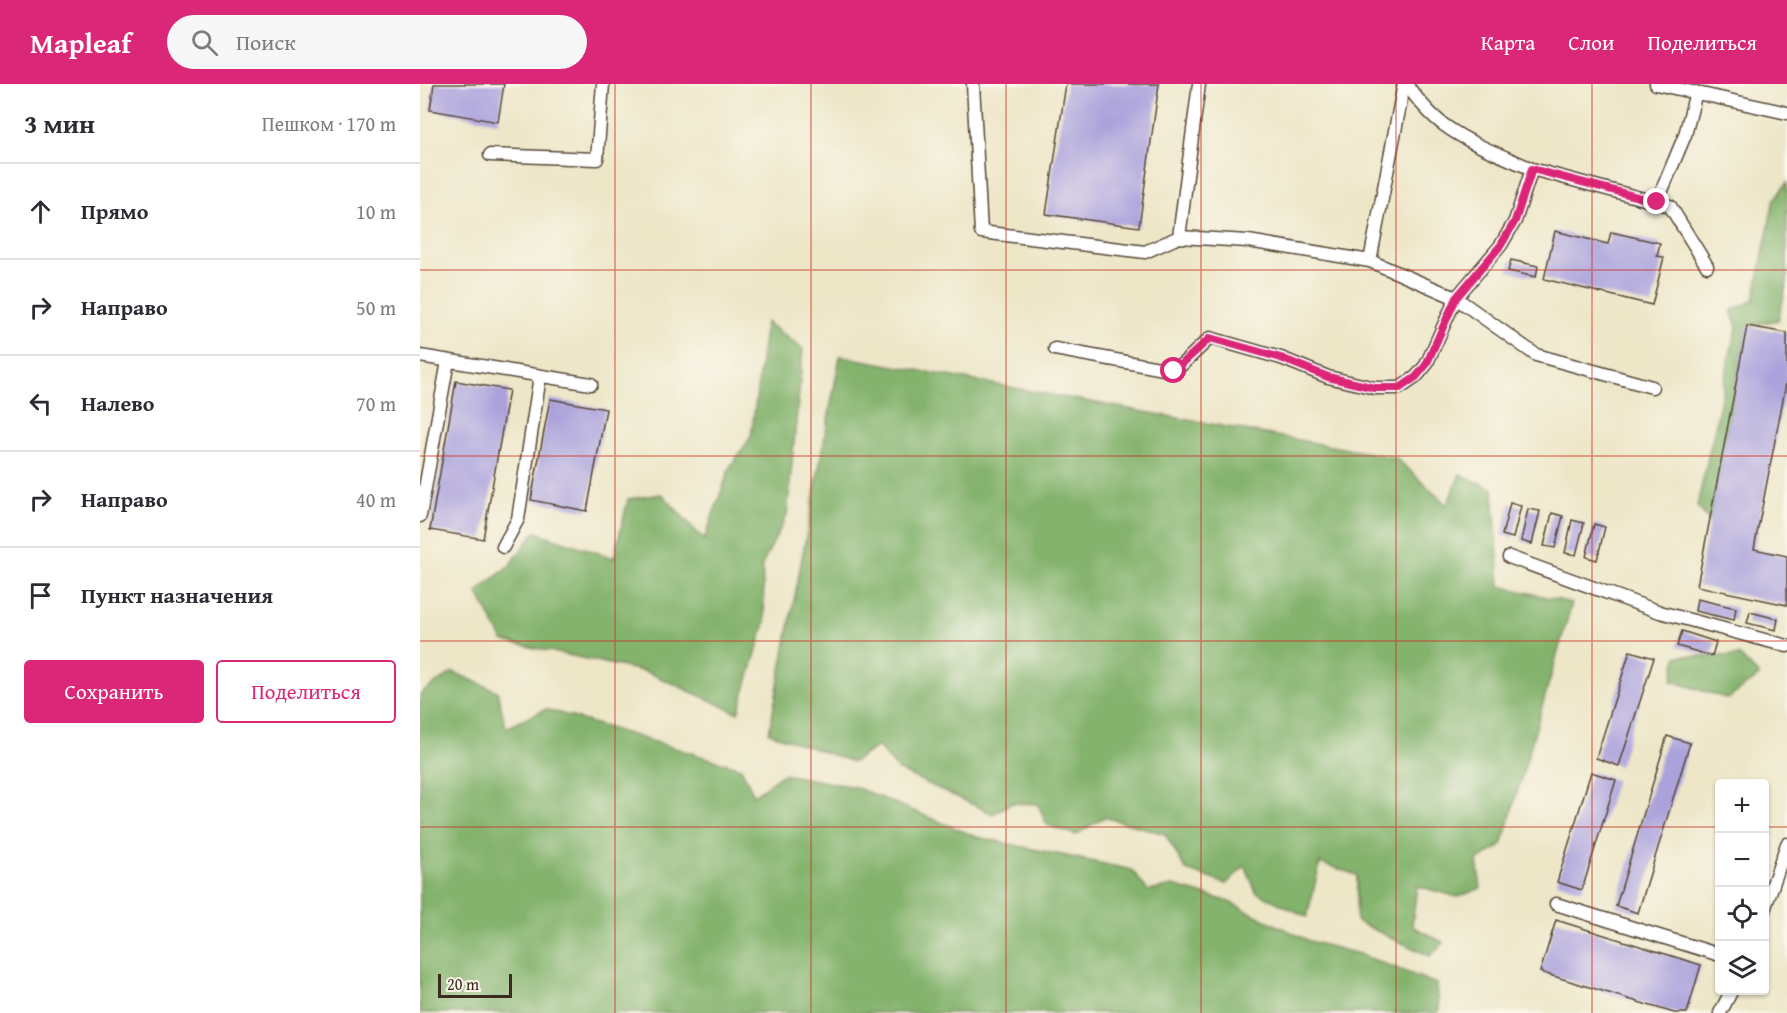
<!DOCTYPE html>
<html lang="ru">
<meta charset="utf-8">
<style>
:root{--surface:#fff;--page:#f7f7f7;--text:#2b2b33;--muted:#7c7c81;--line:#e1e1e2;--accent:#db2777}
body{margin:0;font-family:"Gentium Book Plus",serif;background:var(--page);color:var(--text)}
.controls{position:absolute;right:18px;bottom:18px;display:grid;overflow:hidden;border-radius:6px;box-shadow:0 2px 4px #0004}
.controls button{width:54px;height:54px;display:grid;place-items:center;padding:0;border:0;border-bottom:2px solid var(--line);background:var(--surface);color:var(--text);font:30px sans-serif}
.scale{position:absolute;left:18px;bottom:15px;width:74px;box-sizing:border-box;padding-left:6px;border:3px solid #3b2a1e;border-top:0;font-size:16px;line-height:21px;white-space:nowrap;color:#3b2a1e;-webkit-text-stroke:4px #fbf7ec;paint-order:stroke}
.stop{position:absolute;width:18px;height:18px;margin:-14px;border:4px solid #db2777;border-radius:50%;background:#fff}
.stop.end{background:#db2777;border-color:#fff;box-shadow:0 2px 6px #0008}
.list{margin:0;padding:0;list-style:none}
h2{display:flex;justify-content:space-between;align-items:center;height:78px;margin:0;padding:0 24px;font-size:26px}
h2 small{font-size:20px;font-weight:400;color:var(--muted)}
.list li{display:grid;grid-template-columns:39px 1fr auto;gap:18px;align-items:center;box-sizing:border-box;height:96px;padding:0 24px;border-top:2px solid var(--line)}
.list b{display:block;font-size:22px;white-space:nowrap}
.list em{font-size:20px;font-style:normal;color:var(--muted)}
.actions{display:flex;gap:12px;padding:18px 24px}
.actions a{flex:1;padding:14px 0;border:2px solid var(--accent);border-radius:6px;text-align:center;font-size:21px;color:var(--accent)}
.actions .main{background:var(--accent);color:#fff}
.icon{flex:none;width:33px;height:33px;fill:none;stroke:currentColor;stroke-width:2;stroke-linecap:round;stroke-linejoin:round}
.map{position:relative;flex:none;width:1367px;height:929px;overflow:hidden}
header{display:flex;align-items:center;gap:36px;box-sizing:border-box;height:84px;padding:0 30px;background:var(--accent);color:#fff}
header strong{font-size:28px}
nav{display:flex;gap:33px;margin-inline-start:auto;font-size:21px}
.search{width:420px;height:54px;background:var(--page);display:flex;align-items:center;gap:15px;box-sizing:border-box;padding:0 21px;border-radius:33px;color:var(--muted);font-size:22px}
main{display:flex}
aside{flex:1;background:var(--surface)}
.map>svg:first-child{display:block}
.forest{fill:#84b36d;stroke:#606e46;stroke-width:1.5}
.building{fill:#aba2dc}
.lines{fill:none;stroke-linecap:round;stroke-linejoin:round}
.lane-casing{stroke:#564637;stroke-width:15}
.lane{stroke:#fff;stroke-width:12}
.route{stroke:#db2777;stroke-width:8}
.grid{fill:none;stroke:#c8321e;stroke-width:1.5;stroke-opacity:0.55}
</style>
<header>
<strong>Mapleaf</strong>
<div class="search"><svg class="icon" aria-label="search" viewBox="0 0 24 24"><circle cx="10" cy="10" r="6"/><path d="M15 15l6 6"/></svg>Поиск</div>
<nav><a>Карта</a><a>Слои</a><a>Поделиться</a></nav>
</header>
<main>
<aside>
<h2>3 мин<small>Пешком · 170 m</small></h2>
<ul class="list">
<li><svg class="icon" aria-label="ahead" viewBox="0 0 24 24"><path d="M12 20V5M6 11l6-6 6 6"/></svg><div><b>Прямо</b></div><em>10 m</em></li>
<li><svg class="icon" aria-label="right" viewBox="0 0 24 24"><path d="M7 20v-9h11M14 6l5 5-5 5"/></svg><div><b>Направо</b></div><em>50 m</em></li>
<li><svg class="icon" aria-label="left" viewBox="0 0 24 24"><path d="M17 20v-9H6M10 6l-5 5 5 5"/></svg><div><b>Налево</b></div><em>70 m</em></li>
<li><svg class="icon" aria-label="right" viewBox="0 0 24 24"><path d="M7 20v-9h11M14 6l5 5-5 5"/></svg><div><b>Направо</b></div><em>40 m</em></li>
<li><svg class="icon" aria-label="arrive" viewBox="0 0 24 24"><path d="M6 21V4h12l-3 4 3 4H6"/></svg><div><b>Пункт назначения</b></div></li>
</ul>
<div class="actions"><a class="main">Сохранить</a><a>Поделиться</a></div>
</aside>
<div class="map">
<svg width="1367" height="929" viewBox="0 0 1367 929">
<rect width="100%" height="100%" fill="#fbf7ec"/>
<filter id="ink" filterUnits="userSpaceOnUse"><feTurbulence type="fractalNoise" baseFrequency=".0167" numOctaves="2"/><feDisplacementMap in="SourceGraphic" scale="12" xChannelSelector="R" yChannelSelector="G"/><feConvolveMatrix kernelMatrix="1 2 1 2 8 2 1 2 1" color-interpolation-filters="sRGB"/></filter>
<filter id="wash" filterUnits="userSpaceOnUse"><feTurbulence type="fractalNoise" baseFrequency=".008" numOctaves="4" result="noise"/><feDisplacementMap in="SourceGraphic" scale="24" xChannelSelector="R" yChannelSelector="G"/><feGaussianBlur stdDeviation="1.35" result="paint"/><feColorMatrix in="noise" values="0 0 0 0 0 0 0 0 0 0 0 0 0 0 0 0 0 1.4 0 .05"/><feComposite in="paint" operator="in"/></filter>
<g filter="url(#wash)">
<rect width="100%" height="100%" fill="#ede6c7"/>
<path class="forest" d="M1367,99v100l-9,37 -31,6 -37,196 -13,-16 19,-83 14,-69 7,-27 -6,-16 23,-11 20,-101z
M346,238l37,27 -16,166 -25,50 3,58 -27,90 -91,-41 -144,-31 -26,-49 32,-26 26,-34 79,26 14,-59 34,-5 42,46 26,-73 21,-30z
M420,272l556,102 51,47 13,-31 33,15 7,97 72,17 -70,242 -25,16 4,27 -23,9 -41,-11 -5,40 32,17 -14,13 -74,-35 1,-46 -37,-12 -13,54 -51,-25 -11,-26 -19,18 -40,-14 -21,-36 -61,-17 -28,18 -29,-10 -9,-21 -27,-1 -18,11 -95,-44 -20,-24 -25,16 -84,-29z
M1257,572h63l19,20 -31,23 -56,-18z
M33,588l44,19 9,37 40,-19 195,59 13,27 29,-21 72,13 122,50 155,33 16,21 25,-5 54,15 82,40 50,13 78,30 2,23 -1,6h-1018v-319z"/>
<g id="blocks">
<path class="building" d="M14,0h70l-6,38 -68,-12z
M646,0h93l-20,143 -93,-13z
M1135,147l53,13 3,-12 49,11 -3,13 7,1 -12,48 -108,-26z
M1091,176l27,6 -2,11 -28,-6z
M1327,242l40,7v52l-1,-1 -32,165 33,7v49l-90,-19z
M36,297l53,9 -26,149 -53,-9z
M130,315l56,10 -19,102 -56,-11z
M1090,419l11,3 -8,32 -11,-3z
M1108,425l12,2 -8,33 -11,-3z
M1132,429l11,3 -8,32 -11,-2z
M1152,436l12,3 -8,32 -11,-2z
M1174,440l11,3 -8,33 -11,-3z
M1277,515l39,9 -2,12 -39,-9z
M1330,528l28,7 -2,11 -29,-7z
M1262,547l34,11 -4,14 -35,-10z
M1210,567l24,7 -35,108 -23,-8z
M1247,652l23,7 -52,170 -22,-7z
M1171,688l25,8 -34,110 -25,-8z
M1136,836l145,45 -14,48h-13l-134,-41z"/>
</g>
</g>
<g filter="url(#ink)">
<use href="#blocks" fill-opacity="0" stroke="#564637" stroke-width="1.5"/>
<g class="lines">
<defs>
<path id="lane" d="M553,0l8,148 164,20 34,-15 69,4 122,20 86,37 80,57 116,32
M986,0c11,15 23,30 38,41 26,19 59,31 88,44
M1236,0l131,29
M70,71l107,4 6,-75
M1237,118l28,-67 11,-43
M759,153l20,-153
M950,177l34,-177
M635,265l120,22 35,-33 71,20 47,19 47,11h25l16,-11 10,-12 30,-67 45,-53 14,-24 17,-52 138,37 37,60
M0,272l171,28
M0,432l28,-155
M83,463l15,-28 22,-143
M1089,473l151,55 127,34
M1136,820l164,51
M1344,826l23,-66
M1300,929l12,-23"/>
</defs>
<use href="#lane" class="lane-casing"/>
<use href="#lane" class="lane"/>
</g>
</g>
<g class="lines" filter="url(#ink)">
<path class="route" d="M754,287l36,-33 71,20 47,19 47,11h25l16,-11 10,-12 30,-67 45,-53 14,-24 17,-52 125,33"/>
</g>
<path class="grid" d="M195,0v929M391,0v929M586,0v929M781,0v929M976,0v929M1172,0v929M0,186h1367M0,372h1367M0,557h1367M0,743h1300M1344,743h23"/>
</svg>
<div class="controls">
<button>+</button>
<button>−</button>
<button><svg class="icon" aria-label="locate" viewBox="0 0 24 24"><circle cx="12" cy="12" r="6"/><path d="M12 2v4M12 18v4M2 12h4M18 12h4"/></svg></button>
<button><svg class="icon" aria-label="layers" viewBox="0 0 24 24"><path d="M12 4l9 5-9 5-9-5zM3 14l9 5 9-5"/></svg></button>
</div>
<div class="scale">20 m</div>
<div class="stop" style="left:754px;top:287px"></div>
<div class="stop end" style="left:1237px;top:118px"></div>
</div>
</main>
